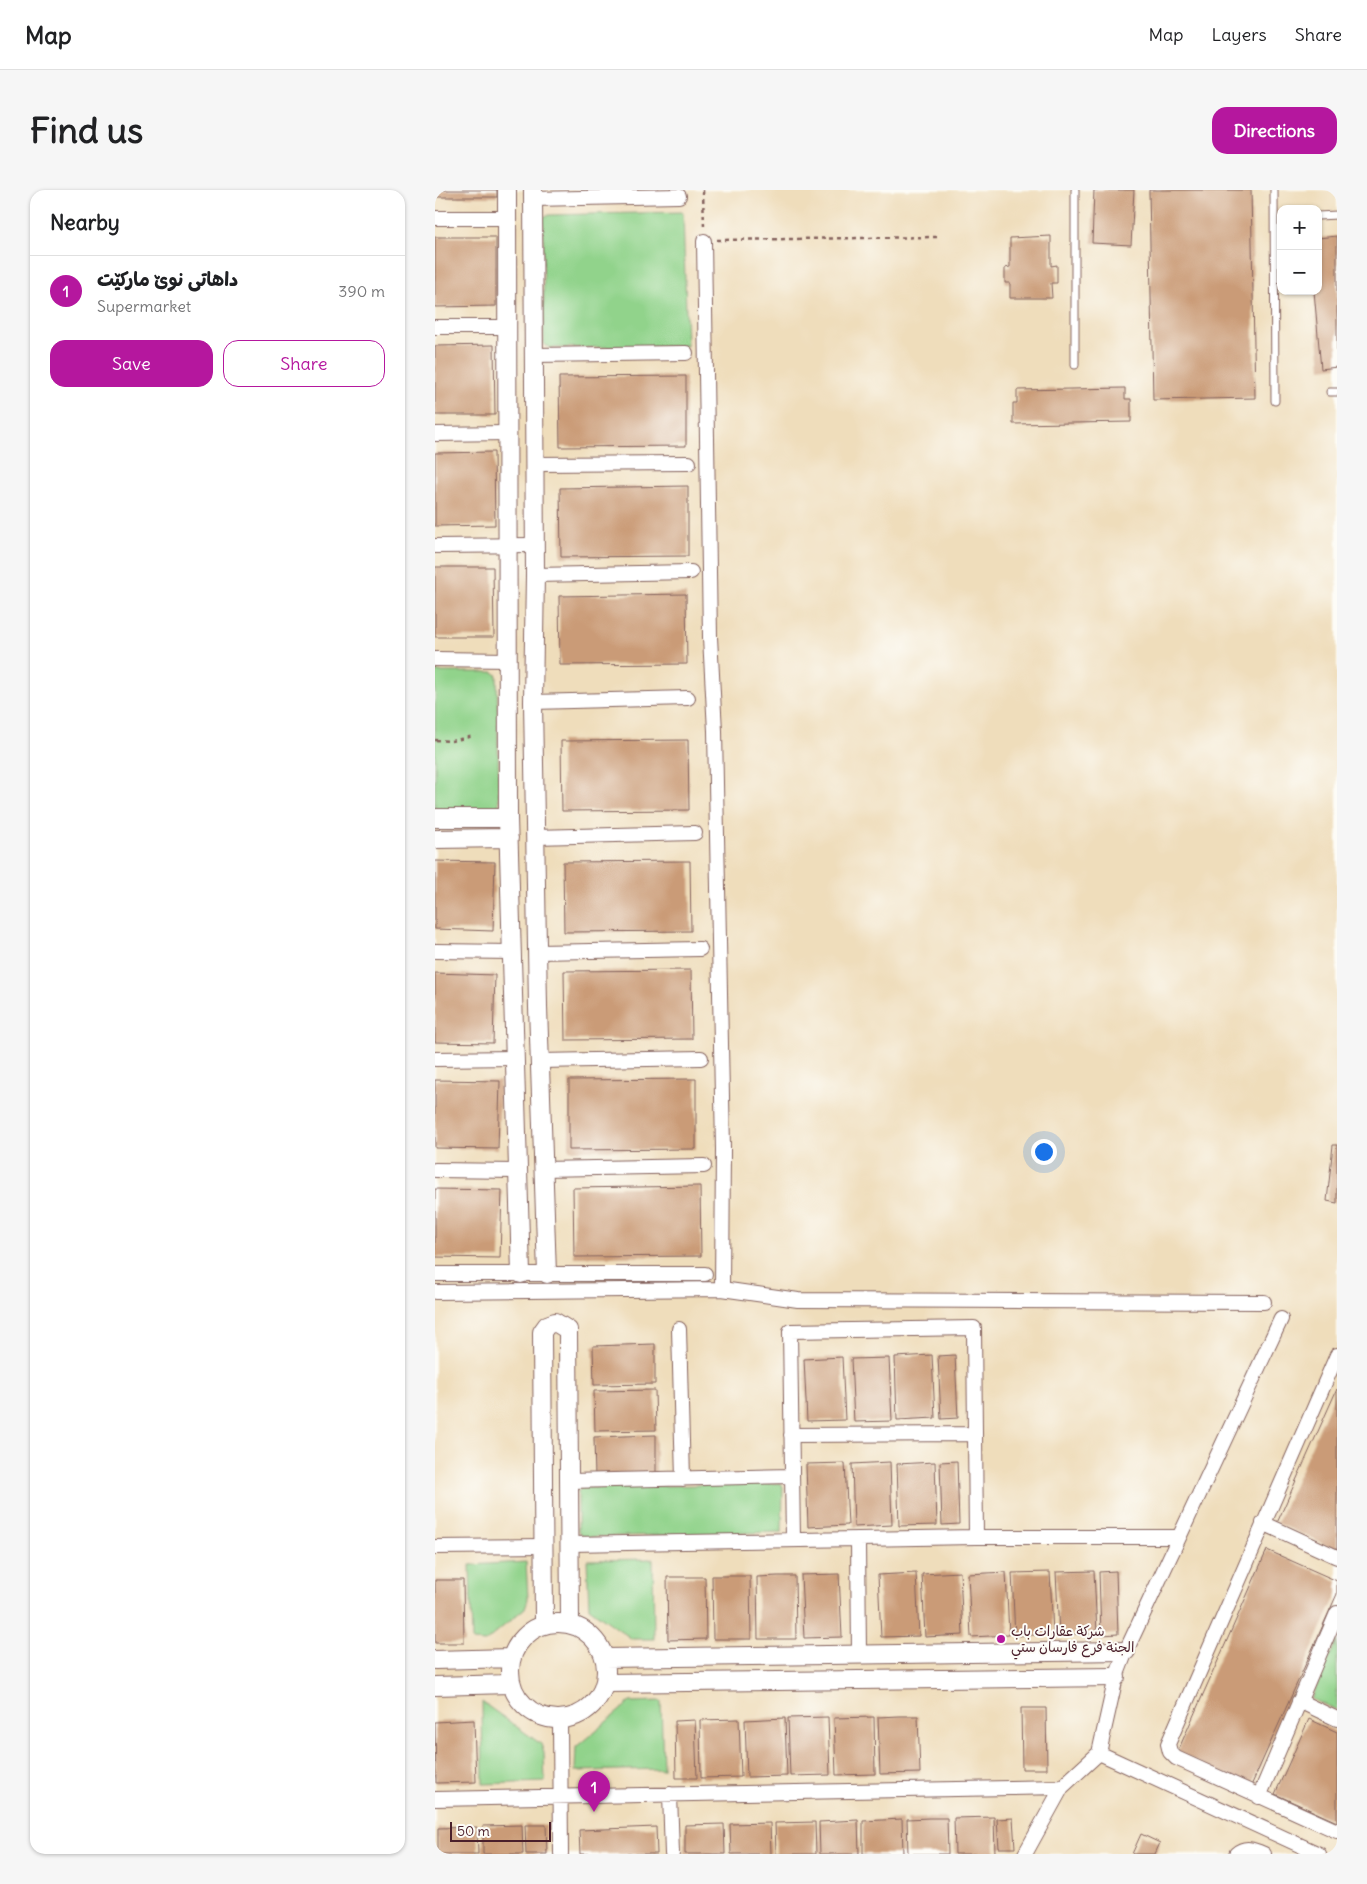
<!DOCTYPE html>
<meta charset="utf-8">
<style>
:root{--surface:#fff;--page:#f6f6f6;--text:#202124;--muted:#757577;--line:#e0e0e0;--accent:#b5179e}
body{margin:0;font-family:Delius,"Playpen Sans Arabic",sans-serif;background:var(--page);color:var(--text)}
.controls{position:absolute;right:15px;top:15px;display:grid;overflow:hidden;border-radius:10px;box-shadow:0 1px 4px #0004}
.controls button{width:45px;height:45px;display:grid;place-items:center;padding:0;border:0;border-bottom:1px solid var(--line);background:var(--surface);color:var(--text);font:25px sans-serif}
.scale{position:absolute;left:15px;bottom:12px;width:101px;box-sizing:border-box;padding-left:5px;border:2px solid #4a1f2b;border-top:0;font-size:14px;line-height:18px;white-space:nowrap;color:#4a1f2b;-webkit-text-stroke:4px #fdfcf7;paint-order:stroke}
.you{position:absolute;left:608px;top:961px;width:18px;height:18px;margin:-12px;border:4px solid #fff;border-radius:50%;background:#1a73e8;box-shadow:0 0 0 8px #1a73e833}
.badge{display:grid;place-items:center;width:32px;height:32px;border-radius:50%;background:var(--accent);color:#fff;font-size:16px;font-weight:700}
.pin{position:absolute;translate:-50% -41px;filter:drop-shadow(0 1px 2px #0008)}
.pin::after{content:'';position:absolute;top:26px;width:18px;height:15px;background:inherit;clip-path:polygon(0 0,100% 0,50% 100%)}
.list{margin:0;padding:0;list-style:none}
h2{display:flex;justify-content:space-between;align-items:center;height:65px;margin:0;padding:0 20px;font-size:21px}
h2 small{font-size:16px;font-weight:400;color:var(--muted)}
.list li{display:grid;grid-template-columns:32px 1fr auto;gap:15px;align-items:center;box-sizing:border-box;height:70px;padding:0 20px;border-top:1px solid var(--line)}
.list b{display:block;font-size:19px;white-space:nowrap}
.list p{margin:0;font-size:16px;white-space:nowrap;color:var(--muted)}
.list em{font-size:16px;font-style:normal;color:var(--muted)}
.actions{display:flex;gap:10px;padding:15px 20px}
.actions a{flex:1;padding:11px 0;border:1px solid var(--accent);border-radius:15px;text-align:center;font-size:18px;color:var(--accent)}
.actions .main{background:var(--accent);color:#fff}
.map{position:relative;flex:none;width:902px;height:1664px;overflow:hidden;border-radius:15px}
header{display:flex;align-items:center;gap:30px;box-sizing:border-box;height:70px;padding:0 25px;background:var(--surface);border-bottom:1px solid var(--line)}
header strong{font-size:24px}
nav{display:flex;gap:28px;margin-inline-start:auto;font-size:18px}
.intro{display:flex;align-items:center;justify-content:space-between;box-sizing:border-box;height:120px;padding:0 30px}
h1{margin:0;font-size:35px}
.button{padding:12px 22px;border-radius:15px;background:var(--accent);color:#fff;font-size:18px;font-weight:700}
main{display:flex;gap:30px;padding:0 30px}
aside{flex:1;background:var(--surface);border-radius:15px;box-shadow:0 1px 4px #0004}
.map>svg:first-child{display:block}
.green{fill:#91d38b;stroke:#6e795b}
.building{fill:#ca9b77}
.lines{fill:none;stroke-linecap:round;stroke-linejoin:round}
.service-casing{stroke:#84625d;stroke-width:9}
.minor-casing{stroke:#84625d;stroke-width:16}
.tertiary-casing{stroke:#84625d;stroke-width:20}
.path{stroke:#84625d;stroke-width:2.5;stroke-dasharray:4 4;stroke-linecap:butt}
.service{stroke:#fff;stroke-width:7}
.minor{stroke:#fff;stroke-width:14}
.tertiary{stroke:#fff;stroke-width:18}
.poi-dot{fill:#b5179e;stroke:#fdfcf7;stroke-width:2}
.labels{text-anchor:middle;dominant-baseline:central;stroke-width:4;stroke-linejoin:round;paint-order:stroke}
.poi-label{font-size:14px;fill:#4a1f2b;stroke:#fdfcf7;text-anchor:start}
</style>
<header>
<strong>Map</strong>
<nav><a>Map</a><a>Layers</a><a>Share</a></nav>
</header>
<div class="intro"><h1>Find us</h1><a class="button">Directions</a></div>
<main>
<aside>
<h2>Nearby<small></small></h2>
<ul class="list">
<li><span class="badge">1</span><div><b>داهاتی نوێ مارکێت</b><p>Supermarket</p></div><em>390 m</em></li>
</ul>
<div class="actions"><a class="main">Save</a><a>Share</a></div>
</aside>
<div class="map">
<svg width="902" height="1664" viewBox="0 0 902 1664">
<rect width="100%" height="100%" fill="#fdfcf7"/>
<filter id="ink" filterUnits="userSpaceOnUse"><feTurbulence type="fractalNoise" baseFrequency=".02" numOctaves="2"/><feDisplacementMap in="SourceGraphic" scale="10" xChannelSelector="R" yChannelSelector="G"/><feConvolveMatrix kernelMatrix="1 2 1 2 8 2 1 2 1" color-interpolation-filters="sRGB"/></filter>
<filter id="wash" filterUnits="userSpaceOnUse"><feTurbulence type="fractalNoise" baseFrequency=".0096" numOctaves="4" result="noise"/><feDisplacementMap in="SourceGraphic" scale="20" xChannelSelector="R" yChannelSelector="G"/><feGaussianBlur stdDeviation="1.12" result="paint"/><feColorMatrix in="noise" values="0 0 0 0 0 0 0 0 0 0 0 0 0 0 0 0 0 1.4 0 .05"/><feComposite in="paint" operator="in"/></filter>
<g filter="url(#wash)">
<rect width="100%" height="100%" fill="#efddbb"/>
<path class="green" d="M248,22l4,134 -136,2 -7,-3 -1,-128 5,-2z
M0,482h58l4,3 2,131 -4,4h-60z
M346,1293l2,4 -1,45 -198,5 -6,-5v-41l4,-3z
M218,1369l1,80h-22l-43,-31 -2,-48z
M91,1372l2,37 -3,9 -40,34 -13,-1 -2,-76z
M902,1450v70l-26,-11z
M226,1511l2,68 -88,2 1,-24 54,-45z
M47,1512l59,42 3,9 1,29 -62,2z"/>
<g id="blocks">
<path class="building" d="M0,0h62v7h-62z
M659,0h40l-3,55 -39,-2z
M714,0h102l4,208 -102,2z
M616,46v30l6,-1v18h-6l1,15h-42v-15h-5v-15l5,-1v-29z
M902,46v131l-16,2 -7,-78h4v-53z
M0,47h61v69l-61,1z
M59,155l1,70h-60v-69z
M251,186v70l-126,1 -1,-70z
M690,198v11h6v23l-118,2v-21h4v-13z
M59,262l1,73 -60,1v-73z
M253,296v70l-127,1 -1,-69z
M0,377h58l1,70h-59z
M251,404l1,70 -127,1 -1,-69z
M253,550l1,70 -127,1 -1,-70z
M0,671l60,1 -2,69 -58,-2z
M255,671l1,70 -127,1 -1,-70z
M256,780l1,69 -127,1 -1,-69z
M0,783l60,2 -2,68 -58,-1z
M261,889v70l-127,1v-70z
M0,890l65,1 -2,68 -63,-1z
M898,955h4v58l-10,-2z
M265,996l1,70 -127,1 -1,-69z
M0,999l67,1 -2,68 -65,-1z
M220,1154v40l-61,1 -1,-39z
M497,1165l3,63 -38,2 -2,-63z
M520,1165l3,63 -17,1 -3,-63z
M407,1167l3,63 -38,1 -3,-62z
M454,1168l3,63 -38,1 -3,-63z
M902,1199v161l-60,-27z
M220,1200l1,40 -61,1 -1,-40z
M221,1245v40l-61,1 -1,-39z
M522,1271l2,63 -17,1 -2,-63z
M455,1272l2,63 -38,2 -2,-63z
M500,1272l2,63 -38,1 -2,-62z
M410,1273l3,62 -40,2 -2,-63z
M832,1360l70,31v13l-86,192 -74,-33z
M659,1381l3,62 -38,2 -3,-63z
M681,1381l2,63 -17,1 -2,-63z
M525,1382l3,63 -38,2 -3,-63z
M571,1382l3,63 -38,2 -3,-63z
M615,1382l3,62 -38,2 -3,-63z
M481,1383l3,63 -38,1 -3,-62z
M404,1384l3,63 -38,1 -3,-63z
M277,1386h38l1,63h-38z
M343,1386h17l1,63h-38l-1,-62z
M232,1387h38l1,62 -38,1z
M0,1390h28l1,63h-29z
M586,1518h25l1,61h-25z
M464,1526h19l2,57 -40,1 -2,-57z
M393,1527l2,58 -40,1 -2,-58z
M439,1527l1,57 -39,1 -2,-57z
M350,1528l2,58 -40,1 -2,-57z
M304,1529l2,58 -40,1 -1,-58z
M874,1529l28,13v90l-62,-28z
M39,1530l2,62 -40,1 -1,-61z
M260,1530l2,58h-21l-1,-57z
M559,1627l1,37h-40l-1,-36z
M494,1628h18l1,36h-40l-1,-35z
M578,1628l2,30h-16l-2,-29z
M467,1629l1,35h-40v-33z
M423,1630l1,34h-39l-1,-32z
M380,1632l1,32h-40l-1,-31z
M335,1633l1,31h-40l-1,-30z
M289,1634l1,30h-40v-29z
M87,1635l1,29h-40v-28z
M90,1635h21l1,29h-21z
M42,1637l1,27h-40v-26z
M221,1637l1,27h-77l-1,-24z
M706,1644l19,9 -5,11h-23z"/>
</g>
</g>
<g filter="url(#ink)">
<use href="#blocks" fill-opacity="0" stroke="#84625d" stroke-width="1"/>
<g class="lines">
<defs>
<path id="service" d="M640,0v175
M839,0l1,211
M883,26l19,-1
M895,202h7"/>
<path id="minor" d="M98,9l146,-3
M0,28h71
M269,51l6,396 5,94 8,418 -1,140
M0,137h71
M98,165l153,-2
M0,244l72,-1
M99,274l155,-1
M0,356l99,-1
M100,385l156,-3
M0,469l74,1
M98,512l155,-4
M100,647l160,-4
M0,761l77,1
M102,762l163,-3
M0,869l80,-1
M105,871l161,-3
M107,979l162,-3
M0,980l83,1
M0,1084h270
M0,1102l287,-3 76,11 466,2
M244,1139l4,150
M902,1165l-169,389 2,8 6,6 161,73
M356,1245l184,-1
M134,1291l223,-5
M828,1333l74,34
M423,1349l1,116
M358,1350l-3,-209 184,-3 2,209
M135,1354l406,-7h201
M0,1357l108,-1
M864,1511l38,18
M125,1529l1,135
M664,1563l220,101
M235,1604l2,60
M824,1607l78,-184
M0,1609l627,-12
M590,1664l37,-67 37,-34 17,-76 10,-26 155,-332
M801,1664c9,-8 17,-5 28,0"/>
<path id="tertiary" d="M72,0l1,628 13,456
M98,0l2,385 -2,127 5,305 9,267
M0,628h73
M0,649l74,-1
M75 1481a48 48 0 1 1 96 0a48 48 0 1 1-96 0Z
M109,1435l-2,-293 5,-7 8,-3 13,8 2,293
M170,1468l521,-7
M0,1470l76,-2
M170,1493l511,-6
M0,1496l75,-2"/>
</defs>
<use href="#service" class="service-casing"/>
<use href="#minor" class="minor-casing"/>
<use href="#tertiary" class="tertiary-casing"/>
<path class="path" d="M268,0l1,38
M282,50l220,-3
M0,550l16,1 23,-5"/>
<use href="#service" class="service"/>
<use href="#minor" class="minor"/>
<use href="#tertiary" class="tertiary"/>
</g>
</g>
<circle class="poi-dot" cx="566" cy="1449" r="5"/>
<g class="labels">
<g class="poi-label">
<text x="576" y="1441">شرکة عقارات باب<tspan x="576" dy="16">الجنة فرع فارسان ستي</tspan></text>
</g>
</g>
</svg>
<div class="controls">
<button>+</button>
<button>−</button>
</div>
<div class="scale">50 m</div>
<div class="you"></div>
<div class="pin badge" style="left:159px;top:1622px">1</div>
</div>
</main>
